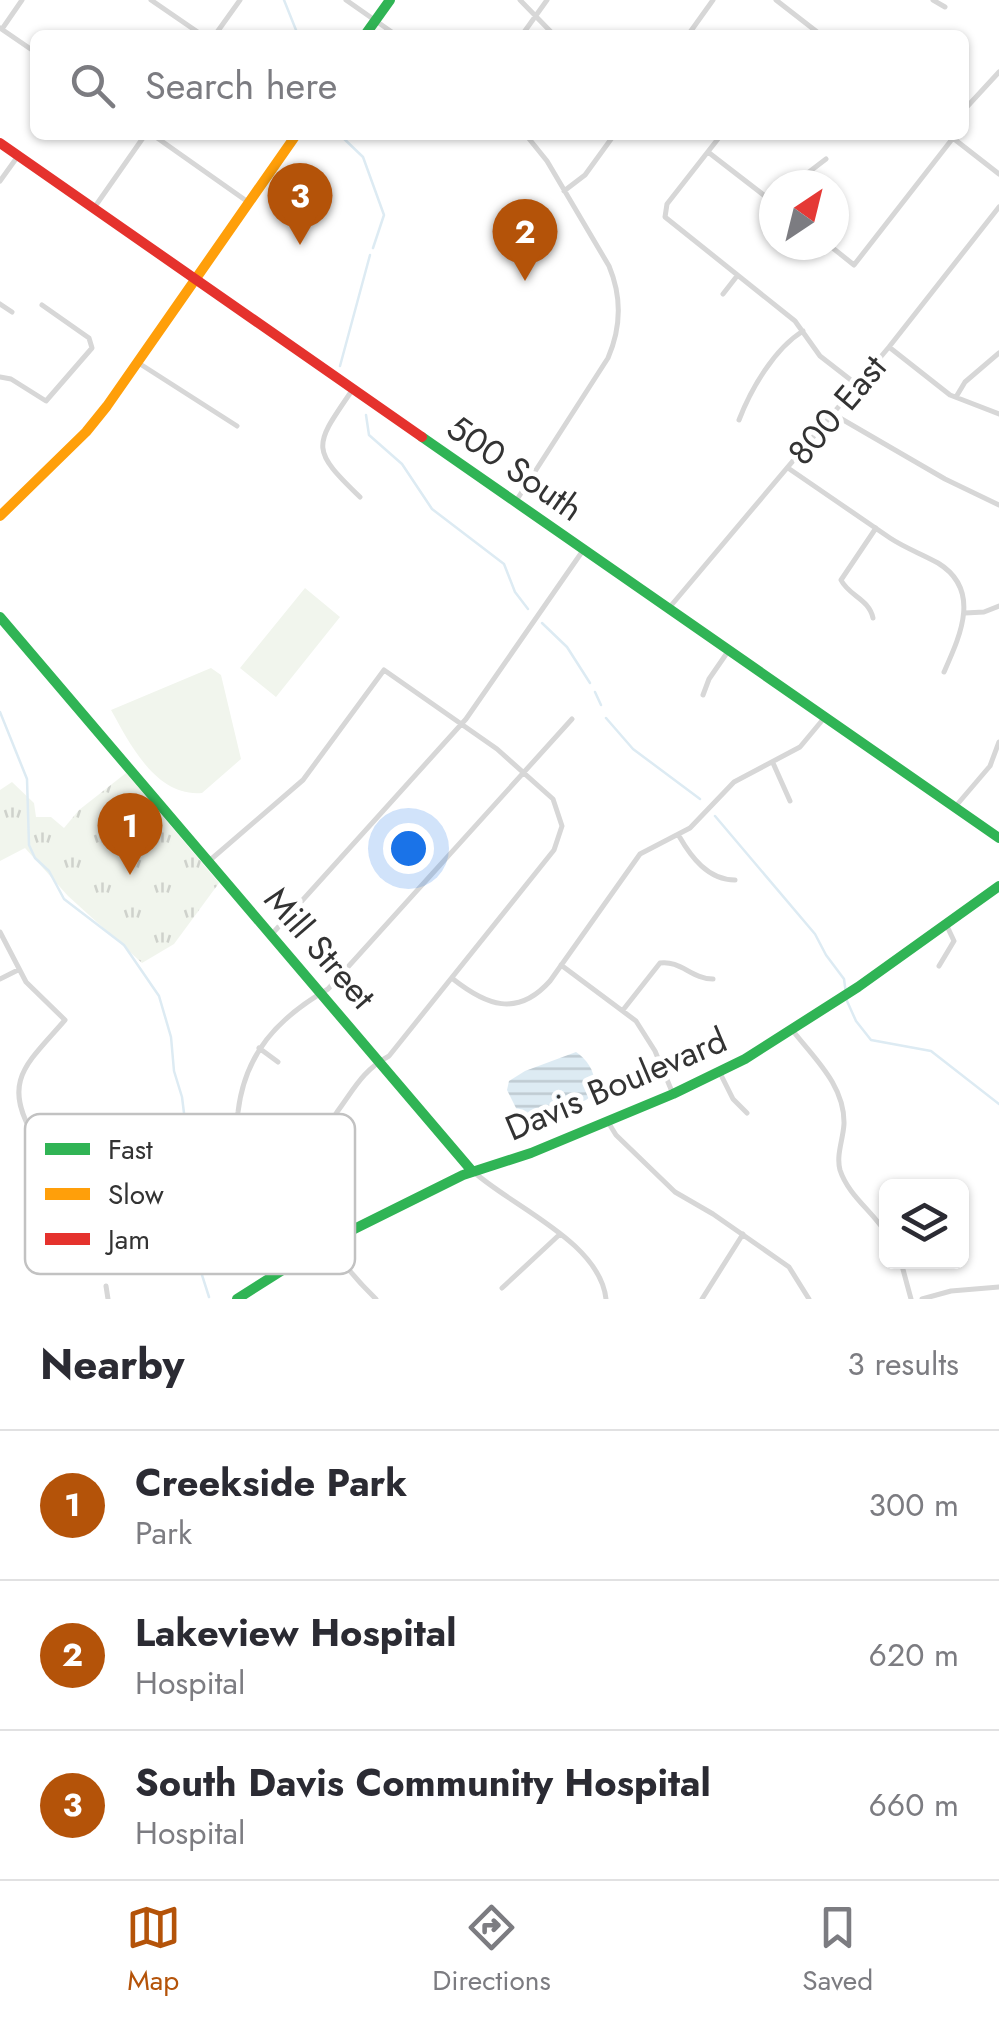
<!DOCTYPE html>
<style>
:root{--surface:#fff;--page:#f2f2f3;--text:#2b2b33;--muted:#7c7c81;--line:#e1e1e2;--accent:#b45309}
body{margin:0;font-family:Jost,sans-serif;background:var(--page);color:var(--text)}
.controls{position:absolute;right:30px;bottom:30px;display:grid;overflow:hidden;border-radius:15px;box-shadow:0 2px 8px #0004}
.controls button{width:90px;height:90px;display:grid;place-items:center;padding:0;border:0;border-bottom:2px solid var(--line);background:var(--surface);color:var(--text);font:50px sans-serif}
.compass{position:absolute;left:759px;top:170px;width:90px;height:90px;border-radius:50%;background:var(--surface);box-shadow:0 2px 8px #0004;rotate:35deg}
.you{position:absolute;left:408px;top:848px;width:35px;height:35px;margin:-25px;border:8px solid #fff;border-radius:50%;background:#1a73e8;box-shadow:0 0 0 15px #1a73e833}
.badge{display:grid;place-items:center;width:65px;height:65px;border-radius:50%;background:var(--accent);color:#fff;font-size:32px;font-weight:700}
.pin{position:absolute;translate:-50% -82px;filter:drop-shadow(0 2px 5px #0008)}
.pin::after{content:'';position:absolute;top:52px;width:35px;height:30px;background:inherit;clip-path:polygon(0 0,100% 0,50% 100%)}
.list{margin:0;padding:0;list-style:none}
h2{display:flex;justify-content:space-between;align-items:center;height:130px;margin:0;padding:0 40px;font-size:42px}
h2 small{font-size:32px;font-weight:400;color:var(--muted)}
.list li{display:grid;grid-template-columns:65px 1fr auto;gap:30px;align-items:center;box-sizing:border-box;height:150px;padding:0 40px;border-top:2px solid var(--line)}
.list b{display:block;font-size:38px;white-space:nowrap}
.list p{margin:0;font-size:32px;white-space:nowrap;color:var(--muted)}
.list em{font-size:32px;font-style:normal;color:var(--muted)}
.icon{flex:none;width:55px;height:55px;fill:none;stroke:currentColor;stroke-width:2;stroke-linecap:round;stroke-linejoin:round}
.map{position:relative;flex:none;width:999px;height:1299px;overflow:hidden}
.search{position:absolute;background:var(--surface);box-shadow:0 2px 8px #0004;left:30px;right:30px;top:30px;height:110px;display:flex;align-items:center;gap:25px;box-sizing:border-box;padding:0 35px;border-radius:15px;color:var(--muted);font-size:38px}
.sheet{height:580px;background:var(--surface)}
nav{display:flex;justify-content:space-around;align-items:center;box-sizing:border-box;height:140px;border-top:2px solid var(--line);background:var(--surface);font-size:28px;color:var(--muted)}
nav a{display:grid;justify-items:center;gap:5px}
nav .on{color:var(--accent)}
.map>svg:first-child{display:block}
.park{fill:url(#park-tufts)}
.pitch{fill:#f1f5ed}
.water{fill:url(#water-rules)}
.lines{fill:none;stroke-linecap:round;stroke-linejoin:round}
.stream{stroke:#ddebf3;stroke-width:2.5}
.street{stroke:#d7d7d7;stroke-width:5}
.fast{stroke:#30b455;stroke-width:10}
.slow{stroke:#ff9f0a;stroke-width:10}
.jam{stroke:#e5322d;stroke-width:10}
.labels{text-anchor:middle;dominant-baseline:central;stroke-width:10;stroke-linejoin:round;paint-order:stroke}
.street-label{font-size:35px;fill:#333;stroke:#fff}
.key{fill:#fff;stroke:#c2c2c2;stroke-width:2.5}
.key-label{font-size:28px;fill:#333}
</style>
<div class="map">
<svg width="999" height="1299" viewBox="0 0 999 1299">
<defs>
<pattern id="park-tufts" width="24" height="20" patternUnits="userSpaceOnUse" patternTransform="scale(2.5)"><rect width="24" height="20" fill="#f1f5ed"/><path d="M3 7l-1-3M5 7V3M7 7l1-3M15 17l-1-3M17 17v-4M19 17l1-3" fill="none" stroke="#cfd2cc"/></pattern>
<pattern id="water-rules" width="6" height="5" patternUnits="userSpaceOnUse" patternTransform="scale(2.5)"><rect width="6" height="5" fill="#ddebf3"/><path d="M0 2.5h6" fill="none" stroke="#becad1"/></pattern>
</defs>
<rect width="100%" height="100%" fill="#fff"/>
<path class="park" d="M126,773l93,110 -45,61 -32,19 -74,-67 -43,-48 -25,13v-71l12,-8 22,21 2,14h15l13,11 15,-18z"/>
<path class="pitch" d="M305,588l35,29 -64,80 -36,-29z
M211,668l10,7 20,84 -39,34c-46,4 -72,-49 -91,-83z"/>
<path class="water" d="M576,1052c16,10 27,35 10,48l-62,24 -17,-34 2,-9 16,-10z"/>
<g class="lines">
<path class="stream" d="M284,0l14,35
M340,135l23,22 21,58 -11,33
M340,366l30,-111
M366,415l3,20 33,29 30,45 72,55 11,28 13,17
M542,623l25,24 23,36
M595,692l6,13
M0,712l27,67 2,66 6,13 14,13 15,28 60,46 35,51 12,41 3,34 8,26 3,24 -3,41 14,52 2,27 -3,12 14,44
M606,718l27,31 67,50
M715,816l100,118 11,21 18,24 3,22 9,20 15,19 60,11 68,53"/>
<path class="street" d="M151,0l51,35
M346,0l50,35
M520,0l34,35
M776,0l45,35
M933,0l12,7
M0,28l35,24
M2,29l20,-29
M215,35l25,-35
M522,35l25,-35
M688,35l25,-35
M964,110l35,-38
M153,135l95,67
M721,135l-54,69 -2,13 130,104 25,35 36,28
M949,135l50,39
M708,152l66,51
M0,181l18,-25
M792,185l34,-26
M564,191l21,-16 29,-40
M94,208l51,-73
M829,245l25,20 99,-127
M723,294l14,-18
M0,304l12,8
M889,347l61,48 49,19
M137,362l100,64
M0,377l11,2 35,22 46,-53 -3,-10 -47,-33
M353,389c-39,57 -44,59 7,108
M956,397l9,-15 34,-29
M833,414l112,65 54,26
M739,420c12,-31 35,-71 64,-89
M788,468c34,23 68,47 102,70 15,10 32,16 48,25 44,27 22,73 6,109
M516,501l92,-143c13,-30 14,-61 1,-92l-62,-105 -21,-26
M669,608l220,-261 110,-140
M965,613l19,-1 15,-6
M873,618c-4,-19 -24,-22 -32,-38l35,-52
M703,695l6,-16 20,-29
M773,763l17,38
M955,807l35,-41 9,-24
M679,836c12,21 29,44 56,44
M209,861l94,-81 81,-110 113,79 56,50 9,27 -8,24 -165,206c-26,14 -35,33 -52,56 -11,17 -28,34 -32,54 -10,43 42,105 71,133
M0,932l26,50 39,38c-38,44 -65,61 -30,118
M272,934l194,-215 118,-170
M561,965l75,56 19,30 18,43
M939,966l15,-25 -8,-17
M0,979l18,-9
M453,979c33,26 64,39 97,2l90,-127 50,-26 44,-46 66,-35 25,-30
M623,1010l37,-47c20,-3 32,16 53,16
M793,1031c22,28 52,55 51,93 -1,16 -8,31 -4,46 8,25 33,42 46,63
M259,1048l19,14
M720,1073l13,26 14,14
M608,1122l8,13 59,57 38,22 76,53 20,32
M241,1150c-8,-12 -5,-24 -3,-38 7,-59 40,-94 90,-123l244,-270
M475,1173c40,35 125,70 131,126
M901,1262l10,37
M106,1286l2,13
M502,1288l57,-53
M702,1299l41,-65
M922,1299l29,-8 48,-4"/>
<path class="fast" d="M365,35l25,-35
M422,437l577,401
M0,617l472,554
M237,1299l85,-54 141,-70 68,-22 142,-59 72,-35 113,-72 141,-101"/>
<path class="slow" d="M0,516l86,-84 21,-26 189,-271"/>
<path class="jam" d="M0,143l422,294"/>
</g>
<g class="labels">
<g class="street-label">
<text transform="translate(837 410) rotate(-50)">800 East</text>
<text transform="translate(515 468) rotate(35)">500 South</text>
<text transform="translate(320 948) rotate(49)">Mill Street</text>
<text transform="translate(616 1084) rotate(-23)">Davis Boulevard</text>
</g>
</g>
<rect x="25" y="1114" width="330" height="160" rx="15" class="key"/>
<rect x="45" y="1143" width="45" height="12" fill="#30b455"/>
<rect x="45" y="1188" width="45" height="12" fill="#ff9f0a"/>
<rect x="45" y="1233" width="45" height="12" fill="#e5322d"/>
<g class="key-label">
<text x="108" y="1159">Fast</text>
<text x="108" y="1204">Slow</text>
<text x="108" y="1249">Jam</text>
</g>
</svg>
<div class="controls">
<button><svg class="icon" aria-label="layers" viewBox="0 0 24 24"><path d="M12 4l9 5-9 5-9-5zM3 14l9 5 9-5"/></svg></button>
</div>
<svg class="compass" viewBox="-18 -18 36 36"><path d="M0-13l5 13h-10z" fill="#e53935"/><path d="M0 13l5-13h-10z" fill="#7c7c81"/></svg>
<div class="you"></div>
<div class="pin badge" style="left:130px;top:875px">1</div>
<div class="pin badge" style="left:525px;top:281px">2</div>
<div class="pin badge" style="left:300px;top:245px">3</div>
<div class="search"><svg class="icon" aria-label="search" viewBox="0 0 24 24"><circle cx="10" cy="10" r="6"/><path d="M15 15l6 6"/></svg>Search here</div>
</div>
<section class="sheet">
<h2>Nearby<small>3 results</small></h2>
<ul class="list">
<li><span class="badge">1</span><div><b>Creekside Park</b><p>Park</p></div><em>300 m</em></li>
<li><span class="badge">2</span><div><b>Lakeview Hospital</b><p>Hospital</p></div><em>620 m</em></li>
<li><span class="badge">3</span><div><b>South Davis Community Hospital</b><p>Hospital</p></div><em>660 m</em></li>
</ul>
</section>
<nav>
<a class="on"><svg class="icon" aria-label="map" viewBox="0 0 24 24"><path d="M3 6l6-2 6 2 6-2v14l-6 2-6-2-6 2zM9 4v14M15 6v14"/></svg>Map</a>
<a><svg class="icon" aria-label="directions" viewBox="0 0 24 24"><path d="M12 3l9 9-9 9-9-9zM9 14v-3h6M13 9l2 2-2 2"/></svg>Directions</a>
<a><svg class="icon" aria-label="saved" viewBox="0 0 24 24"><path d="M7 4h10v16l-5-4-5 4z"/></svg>Saved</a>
</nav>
